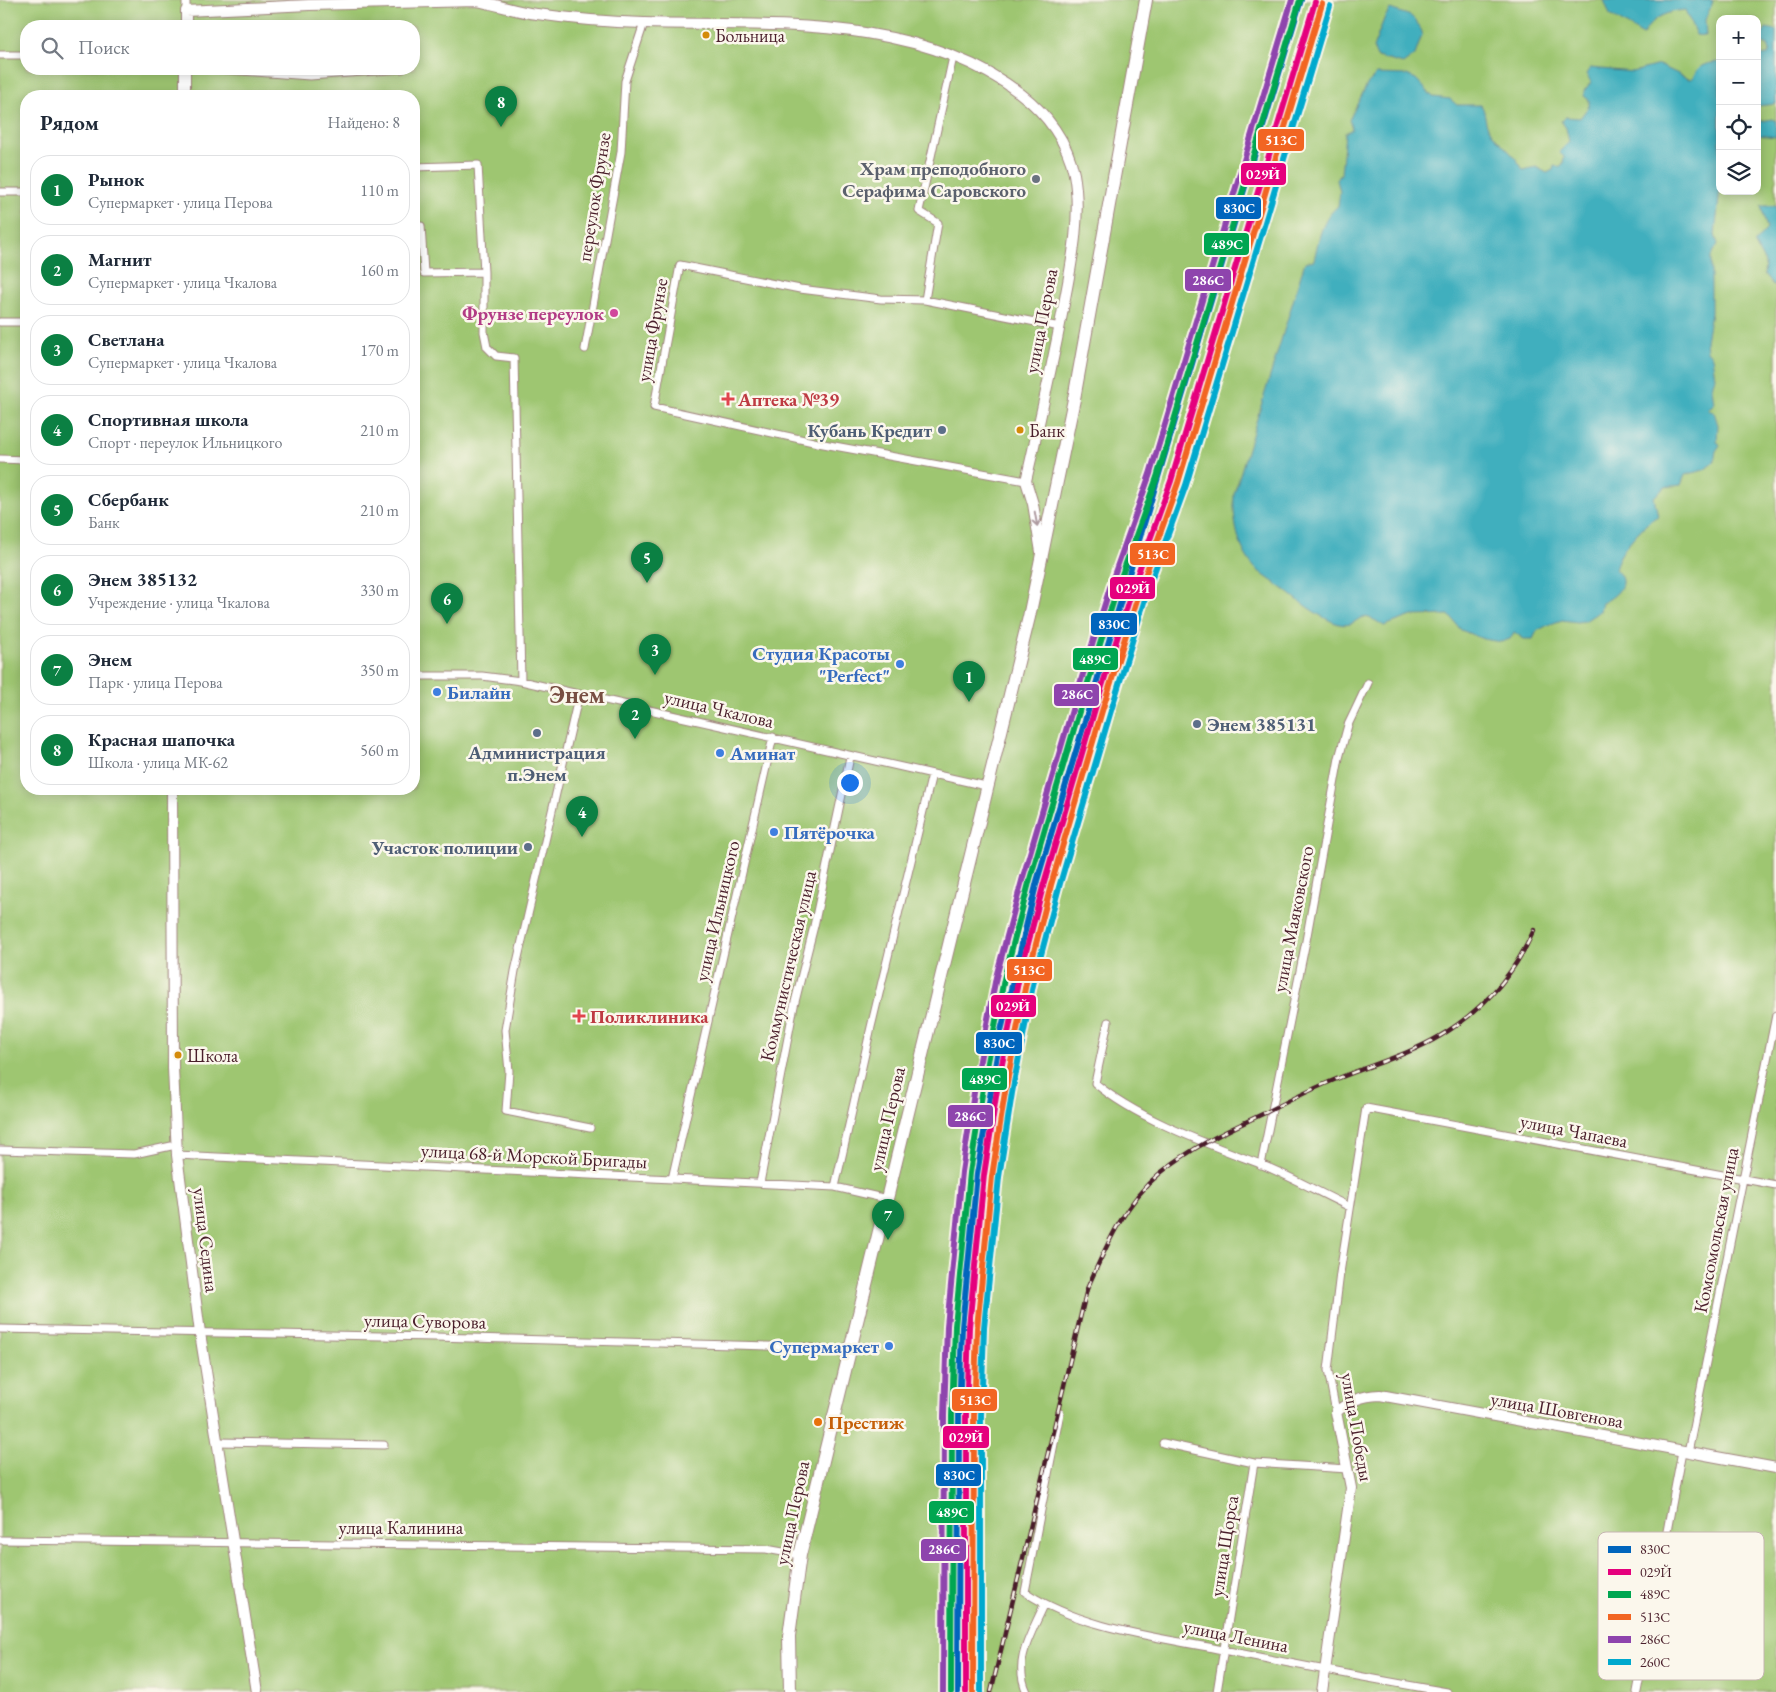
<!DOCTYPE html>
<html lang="ru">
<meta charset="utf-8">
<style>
:root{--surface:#fff;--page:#f6f6f7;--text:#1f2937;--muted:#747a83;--line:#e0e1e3;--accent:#0b8043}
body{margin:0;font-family:"EB Garamond",serif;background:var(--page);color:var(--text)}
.controls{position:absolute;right:15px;top:15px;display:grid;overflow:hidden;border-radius:10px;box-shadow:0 2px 12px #0003}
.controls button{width:45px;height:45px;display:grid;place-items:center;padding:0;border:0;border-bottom:1px solid var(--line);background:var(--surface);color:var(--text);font:25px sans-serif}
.you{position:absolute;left:849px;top:782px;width:18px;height:18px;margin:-12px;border:4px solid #fff;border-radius:50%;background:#1a73e8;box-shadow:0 0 0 8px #1a73e833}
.badge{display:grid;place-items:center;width:32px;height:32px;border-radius:50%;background:var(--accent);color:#fff;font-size:16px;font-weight:700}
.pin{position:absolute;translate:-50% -41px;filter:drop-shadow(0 1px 2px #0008)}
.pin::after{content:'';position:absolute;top:26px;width:18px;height:15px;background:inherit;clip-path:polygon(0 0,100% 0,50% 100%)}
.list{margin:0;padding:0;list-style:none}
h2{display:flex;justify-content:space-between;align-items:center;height:65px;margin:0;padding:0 20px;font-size:21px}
h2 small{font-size:16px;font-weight:400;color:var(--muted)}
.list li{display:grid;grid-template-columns:32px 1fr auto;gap:15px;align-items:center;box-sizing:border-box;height:70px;margin:0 10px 10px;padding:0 10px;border:1px solid var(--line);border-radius:20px}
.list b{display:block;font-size:19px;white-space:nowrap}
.list p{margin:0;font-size:16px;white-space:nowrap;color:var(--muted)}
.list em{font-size:16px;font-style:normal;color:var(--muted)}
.icon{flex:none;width:28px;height:28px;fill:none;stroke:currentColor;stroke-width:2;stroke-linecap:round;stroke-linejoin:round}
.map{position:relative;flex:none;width:1776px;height:1692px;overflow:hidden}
.search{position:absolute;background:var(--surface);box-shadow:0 2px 12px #0003;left:20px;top:20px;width:400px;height:55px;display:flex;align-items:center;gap:12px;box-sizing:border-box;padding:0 18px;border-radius:20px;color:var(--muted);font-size:19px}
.panel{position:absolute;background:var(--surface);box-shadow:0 2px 12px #0003;left:20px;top:90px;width:400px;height:705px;border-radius:20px}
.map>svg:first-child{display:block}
.green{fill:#9ec671;stroke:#74724e;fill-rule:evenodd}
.water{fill:#41afbe;stroke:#466774}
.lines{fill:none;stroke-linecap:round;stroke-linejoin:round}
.street-casing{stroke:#a0837e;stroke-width:9}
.secondary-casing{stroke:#a0837e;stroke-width:12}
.highway-casing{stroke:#a0837e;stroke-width:14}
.street{stroke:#fff;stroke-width:7}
.secondary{stroke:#fff;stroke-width:10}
.highway{stroke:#fff;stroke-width:12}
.rail-casing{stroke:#4a1f2b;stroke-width:4.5}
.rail{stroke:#fbf7ec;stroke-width:2.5;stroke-dasharray:8;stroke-linecap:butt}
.rail-1-casing{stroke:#fbf7ec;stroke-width:10}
.rail-2-casing{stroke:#fbf7ec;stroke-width:10}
.rail-3-casing{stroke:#fbf7ec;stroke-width:10}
.rail-4-casing{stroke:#fbf7ec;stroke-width:10}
.rail-5-casing{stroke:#fbf7ec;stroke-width:10}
.rail-6-casing{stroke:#fbf7ec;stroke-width:10}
.rail-1{stroke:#0065bd;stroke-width:6}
.rail-2{stroke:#e5007d;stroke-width:6}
.rail-3{stroke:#00a651;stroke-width:6}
.rail-4{stroke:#f26522;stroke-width:6}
.rail-5{stroke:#8e44ad;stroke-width:6}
.rail-6{stroke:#00a9ce;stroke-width:6}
.oneway{stroke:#ae9aa0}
.bus-dot{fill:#d48b09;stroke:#fbf7ec;stroke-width:2}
.worship-dot{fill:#6b7280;stroke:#fbf7ec;stroke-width:2}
.hotel-dot{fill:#d1479c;stroke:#fbf7ec;stroke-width:2}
.health-dot{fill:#e0444e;stroke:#fbf7ec;stroke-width:2}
.service-dot{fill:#5c6f8a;stroke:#fbf7ec;stroke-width:2}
.shop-dot{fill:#3f7fe0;stroke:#fbf7ec;stroke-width:2}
.food-dot{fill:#e8710a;stroke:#fbf7ec;stroke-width:2}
.labels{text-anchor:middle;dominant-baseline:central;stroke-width:5;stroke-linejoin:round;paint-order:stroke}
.bus-label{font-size:18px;fill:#4a1f2b;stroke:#fbf7ec;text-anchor:start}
.worship-label{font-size:19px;font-weight:bold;fill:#5b616d;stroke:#fbf7ec;text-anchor:end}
.street-label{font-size:19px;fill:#4a1f2b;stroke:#fbf7ec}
.hotel-label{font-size:19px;font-weight:bold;fill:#b23c85;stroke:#fbf7ec;text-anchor:end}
.health-label{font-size:19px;font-weight:bold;fill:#be3a42;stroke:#fbf7ec;text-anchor:start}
.service-label{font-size:19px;font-weight:bold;fill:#4e5e75;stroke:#fbf7ec;text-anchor:end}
.shop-label{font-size:19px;font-weight:bold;fill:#366cbe;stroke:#fbf7ec;text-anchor:start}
.food-label{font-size:19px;font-weight:bold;fill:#c56008;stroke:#fbf7ec;text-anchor:start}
.district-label{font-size:24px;font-weight:bold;fill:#784e42;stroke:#fbf7ec}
.key{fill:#fbf7ec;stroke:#c6b6b2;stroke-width:1}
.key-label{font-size:14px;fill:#4a1f2b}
.line-badge{stroke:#fbf7ec;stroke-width:2}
.badge-label{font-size:14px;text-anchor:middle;font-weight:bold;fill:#fff}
</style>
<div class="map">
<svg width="1776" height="1692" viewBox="0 0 1776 1692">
<rect width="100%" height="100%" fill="#fbf7ec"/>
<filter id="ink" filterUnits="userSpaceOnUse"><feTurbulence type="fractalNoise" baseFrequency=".02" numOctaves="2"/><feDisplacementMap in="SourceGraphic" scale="10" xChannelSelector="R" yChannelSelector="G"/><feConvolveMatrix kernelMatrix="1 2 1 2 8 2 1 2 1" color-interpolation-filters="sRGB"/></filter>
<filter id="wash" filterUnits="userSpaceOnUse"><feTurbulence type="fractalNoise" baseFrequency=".0096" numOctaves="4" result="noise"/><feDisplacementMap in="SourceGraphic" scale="20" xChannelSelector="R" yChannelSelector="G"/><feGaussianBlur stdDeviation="1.12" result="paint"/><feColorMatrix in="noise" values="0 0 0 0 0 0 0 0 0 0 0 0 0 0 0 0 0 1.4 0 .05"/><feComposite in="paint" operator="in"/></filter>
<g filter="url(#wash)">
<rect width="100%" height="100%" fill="#f6e7d1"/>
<path class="green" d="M0,0h1776v1692h-1776zM1720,19h37v172h-37zM26,26h388v43h-388zM26,96h388v693h-388z"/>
<path class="water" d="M1604,0h108l1,2 -8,18 1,16 -10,-1 -11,-25c-19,2 -33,7 -42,25l-33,-20z
M1390,9l21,7 6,6 5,13 -7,20 -12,9 -26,-7 -4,-9 11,-29z
M1766,28l10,2v74l-19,2v-42l3,-1 -1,-7 9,-1 2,-5 -2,-5 -9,-4z
M1720,62v127l-5,46 3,9 -7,13v56l-5,28 1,10 5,6 3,20 -3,11 2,16 -5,4 -1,2 6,2 4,13 -1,16 3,4 -4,6 -2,11 -10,8 -19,5 -4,10 -16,2 -11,10 4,19c-14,7 -38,34 -42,50 -2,6 2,5 4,9 8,13 -9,24 -18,28l-2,8 -15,10 -8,1 -15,-2 -14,5 -11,6 -4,8h-9l-10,-7 -4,7 -9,3 -18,-3 -22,-9 -12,-15 -37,1 -28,10c-30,-21 -22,3 -45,-2 -15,-4 -37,-20 -49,-30 -11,-9 -24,-16 -34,-25 -19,-20 -23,-49 -22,-75l71,-232 9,-2c5,-21 7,-40 24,-54l2,-14 -3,-12 4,-6 4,-41 7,-4 -3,-9 19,-37 9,-9 30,1 9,4 17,18 17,2 7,6h24c5,7 3,15 7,22 10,17 27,26 35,43l13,-3 11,6 6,-3 1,-4 5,1 4,-3 1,-7 -5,-5 10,-10 -3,-14 -5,-7 5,-4 14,1 9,-12v-6l-5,-4v-5l7,-9 -5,-8 4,-6 43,4 26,-7 30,14 4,-1c4,-13 13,-15 27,-16z
M1772,119l4,2v16l-19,-2v-13z
M1761,206h15v78l-3,1 -9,-11 1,-11 -11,-20 13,-14z"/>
</g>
<g filter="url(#ink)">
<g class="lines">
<defs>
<path id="street" d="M186,11v-11
M0,55h26
M212,69l98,7 93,-7
M414,167l64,-2 6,107v60l3,15 9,9 18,2 7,323
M0,192h26
M414,226h7l3,47 60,-1
M925,300l13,-77 -19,-12 34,-154
M0,322h26
M585,349l36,-197 4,-71 19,-58
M0,459l26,1
M1026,481l-208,-38 -164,-36 26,-142 120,24 81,10 44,1 135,27
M414,676h68l39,5 465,105
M579,694l-64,277 -10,59 4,41 -3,40 84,17
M1108,1022l-13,61c42,36 113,61 165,81 30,12 60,29 90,43
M0,1150l134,4 42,-9
M177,1155l658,32 52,12
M1261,1165l45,-224 33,-183 9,-33 20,-42
M672,1179l101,-442
M760,1183l34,-177 20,-80 36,-169
M835,1187l36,-160 61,-253
M0,1329l435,8 370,10 43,7
M1336,1412l-8,-42 12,-97 26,-165 410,77
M1060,1413l-35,179c56,37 133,45 198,58 75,15 149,29 224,42
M218,1442l166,3
M1163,1443l91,20 94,6
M1688,1452l88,-437
M0,1540l766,9 34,6
M1027,1692c-15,-31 5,-59 17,-87
M1217,1692l37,-229
M1637,1692l45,-241"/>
<path id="secondary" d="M186,26v-15l123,-6 167,-4c20,3 41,11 61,13 35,5 72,8 107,9 124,3 273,-9 377,71 25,19 47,48 53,80 8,44 -3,92 -11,135 -11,58 -24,115 -37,172l7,23 8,48
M185,96v-27
M172,789l1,279 4,87 23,178 57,359
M1322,1692l29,-204 -15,-76c15,-12 25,-16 44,-17l396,73"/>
<path id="highway" d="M790,1692l-1,-56 11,-81 229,-938 45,-218 72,-399"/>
</defs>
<use href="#street" class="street-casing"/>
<use href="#secondary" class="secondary-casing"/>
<use href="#highway" class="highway-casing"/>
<use href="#street" class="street"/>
<use href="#secondary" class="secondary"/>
<use href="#highway" class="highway"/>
<defs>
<path id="rail" d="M1046,938l39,-163 122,-417
M991,1692l96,-403c18,-40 37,-86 72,-115 33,-27 69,-44 108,-62 23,-12 47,-24 72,-34 32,-13 71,-24 101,-42 42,-25 74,-61 94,-106"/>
</defs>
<use href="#rail" class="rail-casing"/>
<use href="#rail" class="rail"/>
<defs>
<path id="rail-1" d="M958,1692l1,-276 3,-89 15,-153 24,-143 36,-150 264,-881"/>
<path id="rail-2" d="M966,1692v-276l3,-89 15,-152 13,-85 21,-108 26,-99 51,-174 39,-125 37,-103 144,-479"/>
<path id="rail-3" d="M951,1692l1,-276 3,-90 15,-153 13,-85 21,-109 26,-100 51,-174 39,-125 37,-103 143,-477"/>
<path id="rail-4" d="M973,1692l1,-276 3,-88 15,-152 13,-84 21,-109 25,-98 51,-174 39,-124 37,-104 144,-479"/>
<path id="rail-5" d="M943,1692l1,-276 3,-90 15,-154 13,-86 21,-109 27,-100 51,-174 39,-125 37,-104 142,-474"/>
<path id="rail-6" d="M981,1692v-276l3,-88 15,-151 13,-84 21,-108 26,-98 51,-173 38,-125 38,-104 144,-479"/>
</defs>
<use href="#rail-1" class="rail-1-casing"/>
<use href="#rail-2" class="rail-2-casing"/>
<use href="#rail-3" class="rail-3-casing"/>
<use href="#rail-4" class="rail-4-casing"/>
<use href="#rail-5" class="rail-5-casing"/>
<use href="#rail-6" class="rail-6-casing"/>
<use href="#rail-1" class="rail-1"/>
<use href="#rail-2" class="rail-2"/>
<use href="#rail-3" class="rail-3"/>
<use href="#rail-4" class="rail-4"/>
<use href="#rail-5" class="rail-5"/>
<use href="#rail-6" class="rail-6"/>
</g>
<defs><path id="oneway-shaft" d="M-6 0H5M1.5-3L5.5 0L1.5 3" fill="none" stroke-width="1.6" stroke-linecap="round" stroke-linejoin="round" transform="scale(1.25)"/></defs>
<use class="oneway" href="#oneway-shaft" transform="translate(1036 519) rotate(80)"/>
</g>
<g class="bus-dot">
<circle cx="706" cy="35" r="4.5"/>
<circle cx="1020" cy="430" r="4.5"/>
<circle cx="178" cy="1055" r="4.5"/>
</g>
<circle class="worship-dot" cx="1036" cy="179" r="5"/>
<circle class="hotel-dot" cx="614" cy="313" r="5"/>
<g class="health-dot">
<path d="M725.5 391.5h5v5h5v5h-5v5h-5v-5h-5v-5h5z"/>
<path d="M576.5 1008.5h5v5h5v5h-5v5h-5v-5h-5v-5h5z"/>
</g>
<g class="service-dot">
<circle cx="942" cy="430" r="5"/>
<circle cx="1197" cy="724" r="5"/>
<circle cx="537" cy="733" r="5"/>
<circle cx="528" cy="847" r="5"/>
</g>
<g class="shop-dot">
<circle cx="900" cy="664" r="5"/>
<circle cx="437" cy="692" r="5"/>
<circle cx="720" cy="753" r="5"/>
<circle cx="774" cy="832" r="5"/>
<circle cx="889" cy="1346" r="5"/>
</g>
<circle class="food-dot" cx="818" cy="1422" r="5"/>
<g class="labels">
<g class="bus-label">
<text x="715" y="35">Больница</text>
<text x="1029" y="430">Банк</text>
<text x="187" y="1055">Школа</text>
</g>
<g class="worship-label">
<text x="1026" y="168">Храм преподобного<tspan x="1026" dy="22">Серафима Саровского</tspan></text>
</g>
<g class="street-label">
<text transform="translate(594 197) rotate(-81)">переулок Фрунзе</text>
<text transform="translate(1041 321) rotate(-79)">улица Перова</text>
<text transform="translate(652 330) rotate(-80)">улица Фрунзе</text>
<text transform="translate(719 709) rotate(13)">улица Чкалова</text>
<text transform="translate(717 911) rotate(-77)">улица Ильницкого</text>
<text transform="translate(1293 919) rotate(-79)">улица Маяковского</text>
<text transform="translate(788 966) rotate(-77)">Коммунистическая улица</text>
<text transform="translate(887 1119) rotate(-77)">улица Перова</text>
<text transform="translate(1574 1131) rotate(11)">улица Чапаева</text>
<text transform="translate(534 1156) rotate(3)">улица 68-й Морской Бригады</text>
<text transform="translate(1716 1230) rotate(-79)">Комсомольская улица</text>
<text transform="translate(206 1240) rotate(83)">улица Седина</text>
<text transform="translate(425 1321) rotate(1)">улица Суворова</text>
<text transform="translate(1557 1410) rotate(10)">улица Шовгенова</text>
<text transform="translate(1357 1427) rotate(80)">улица Победы</text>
<text transform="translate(792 1513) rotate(-78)">улица Перова</text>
<text x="401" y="1527">улица Калинина</text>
<text transform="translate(1224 1546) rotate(-81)">улица Щорса</text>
<text transform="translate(1236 1636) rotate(11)">улица Ленина</text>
</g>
<g class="hotel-label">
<text x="604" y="313">Фрунзе переулок</text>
</g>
<g class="health-label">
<text x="738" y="399">Аптека №39</text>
<text x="590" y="1016">Поликлиника</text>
</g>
<g class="service-label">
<text x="932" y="430">Кубань Кредит</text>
<text x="1207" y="724" text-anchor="start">Энем 385131</text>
<text x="537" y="752" text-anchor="middle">Администрация<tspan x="537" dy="22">п.Энем</tspan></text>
<text x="518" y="847">Участок полиции</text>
</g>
<g class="shop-label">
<text x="890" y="653" text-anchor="end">Студия Красоты<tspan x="890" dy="22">"Perfect"</tspan></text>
<text x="447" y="692">Билайн</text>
<text x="730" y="753">Аминат</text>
<text x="784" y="832">Пятёрочка</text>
<text x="879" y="1346" text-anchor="end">Супермаркет</text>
</g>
<g class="food-label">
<text x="828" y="1422">Престиж</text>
</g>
<g class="district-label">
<text x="577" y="694">Энем</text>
</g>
</g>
<rect x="1598" y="1532" width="166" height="148" rx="8" class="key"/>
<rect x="1608" y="1546" width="23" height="7" fill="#0065bd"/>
<rect x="1608" y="1569" width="23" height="6" fill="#e5007d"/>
<rect x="1608" y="1591" width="23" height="7" fill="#00a651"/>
<rect x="1608" y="1614" width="23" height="6" fill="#f26522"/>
<rect x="1608" y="1636" width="23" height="7" fill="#8e44ad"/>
<rect x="1608" y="1659" width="23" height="6" fill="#00a9ce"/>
<g class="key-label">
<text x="1640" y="1554">830С</text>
<text x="1640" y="1577">029Й</text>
<text x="1640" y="1599">489С</text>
<text x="1640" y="1622">513С</text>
<text x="1640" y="1644">286С</text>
<text x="1640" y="1667">260С</text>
</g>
<g class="line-badge">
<rect x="1257" y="128" width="48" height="24" rx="5" fill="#f26522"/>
<rect x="1240" y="162" width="47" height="24" rx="5" fill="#e5007d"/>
<rect x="1215" y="196" width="47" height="24" rx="5" fill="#0065bd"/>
<rect x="1203" y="232" width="47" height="24" rx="5" fill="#00a651"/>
<rect x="1184" y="268" width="48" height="24" rx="5" fill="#8e44ad"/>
<rect x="1129" y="542" width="47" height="24" rx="5" fill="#f26522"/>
<rect x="1109" y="576" width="47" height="24" rx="5" fill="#e5007d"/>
<rect x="1090" y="612" width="48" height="24" rx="5" fill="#0065bd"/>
<rect x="1072" y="647" width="47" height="24" rx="5" fill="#00a651"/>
<rect x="1053" y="683" width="47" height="24" rx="5" fill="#8e44ad"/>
<rect x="1006" y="958" width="47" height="24" rx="5" fill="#f26522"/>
<rect x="990" y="994" width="47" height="24" rx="5" fill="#e5007d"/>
<rect x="975" y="1031" width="48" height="24" rx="5" fill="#0065bd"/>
<rect x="961" y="1067" width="47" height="24" rx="5" fill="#00a651"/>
<rect x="947" y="1104" width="47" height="24" rx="5" fill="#8e44ad"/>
<rect x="951" y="1388" width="47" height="24" rx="5" fill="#f26522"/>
<rect x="942" y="1425" width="48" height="24" rx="5" fill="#e5007d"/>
<rect x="935" y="1463" width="47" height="24" rx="5" fill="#0065bd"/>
<rect x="928" y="1500" width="47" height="24" rx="5" fill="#00a651"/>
<rect x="920" y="1538" width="47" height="24" rx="5" fill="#8e44ad"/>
</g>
<g class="badge-label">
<text x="1281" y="145">513С</text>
<text x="1263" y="179">029Й</text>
<text x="1239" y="213">830С</text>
<text x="1227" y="249">489С</text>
<text x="1208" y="285">286С</text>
<text x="1153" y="559">513С</text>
<text x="1133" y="593">029Й</text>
<text x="1114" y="629">830С</text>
<text x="1095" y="664">489С</text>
<text x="1077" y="699">286С</text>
<text x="1029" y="975">513С</text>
<text x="1013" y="1011">029Й</text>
<text x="999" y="1048">830С</text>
<text x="985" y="1084">489С</text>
<text x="970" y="1121">286С</text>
<text x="975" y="1405">513С</text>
<text x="966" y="1442">029Й</text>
<text x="959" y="1480">830С</text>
<text x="952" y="1517">489С</text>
<text x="944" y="1554">286С</text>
</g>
</svg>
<div class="controls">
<button>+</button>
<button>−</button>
<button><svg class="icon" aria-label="locate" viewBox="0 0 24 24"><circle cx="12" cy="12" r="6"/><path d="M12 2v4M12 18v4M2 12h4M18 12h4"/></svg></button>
<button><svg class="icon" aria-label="layers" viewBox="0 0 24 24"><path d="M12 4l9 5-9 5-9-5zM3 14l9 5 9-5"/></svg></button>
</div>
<div class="you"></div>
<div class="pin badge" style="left:969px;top:702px">1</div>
<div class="pin badge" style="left:635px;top:739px">2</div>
<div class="pin badge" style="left:655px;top:675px">3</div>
<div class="pin badge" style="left:582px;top:837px">4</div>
<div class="pin badge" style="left:647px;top:583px">5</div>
<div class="pin badge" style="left:447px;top:624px">6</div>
<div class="pin badge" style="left:888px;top:1240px">7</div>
<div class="pin badge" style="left:501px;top:127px">8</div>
<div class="search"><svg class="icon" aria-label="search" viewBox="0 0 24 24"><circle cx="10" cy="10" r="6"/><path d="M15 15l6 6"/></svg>Поиск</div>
<section class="panel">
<h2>Рядом<small>Найдено: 8</small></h2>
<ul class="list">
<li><span class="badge">1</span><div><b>Рынок</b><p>Супермаркет · улица Перова</p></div><em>110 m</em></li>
<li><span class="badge">2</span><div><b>Магнит</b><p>Супермаркет · улица Чкалова</p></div><em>160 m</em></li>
<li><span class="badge">3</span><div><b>Светлана</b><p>Супермаркет · улица Чкалова</p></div><em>170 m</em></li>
<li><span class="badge">4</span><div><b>Спортивная школа</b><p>Спорт · переулок Ильницкого</p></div><em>210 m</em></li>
<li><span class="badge">5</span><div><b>Сбербанк</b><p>Банк</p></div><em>210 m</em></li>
<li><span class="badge">6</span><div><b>Энем 385132</b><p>Учреждение · улица Чкалова</p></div><em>330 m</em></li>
<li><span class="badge">7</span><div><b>Энем</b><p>Парк · улица Перова</p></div><em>350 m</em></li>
<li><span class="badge">8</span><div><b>Красная шапочка</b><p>Школа · улица МК-62</p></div><em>560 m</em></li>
</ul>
</section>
</div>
